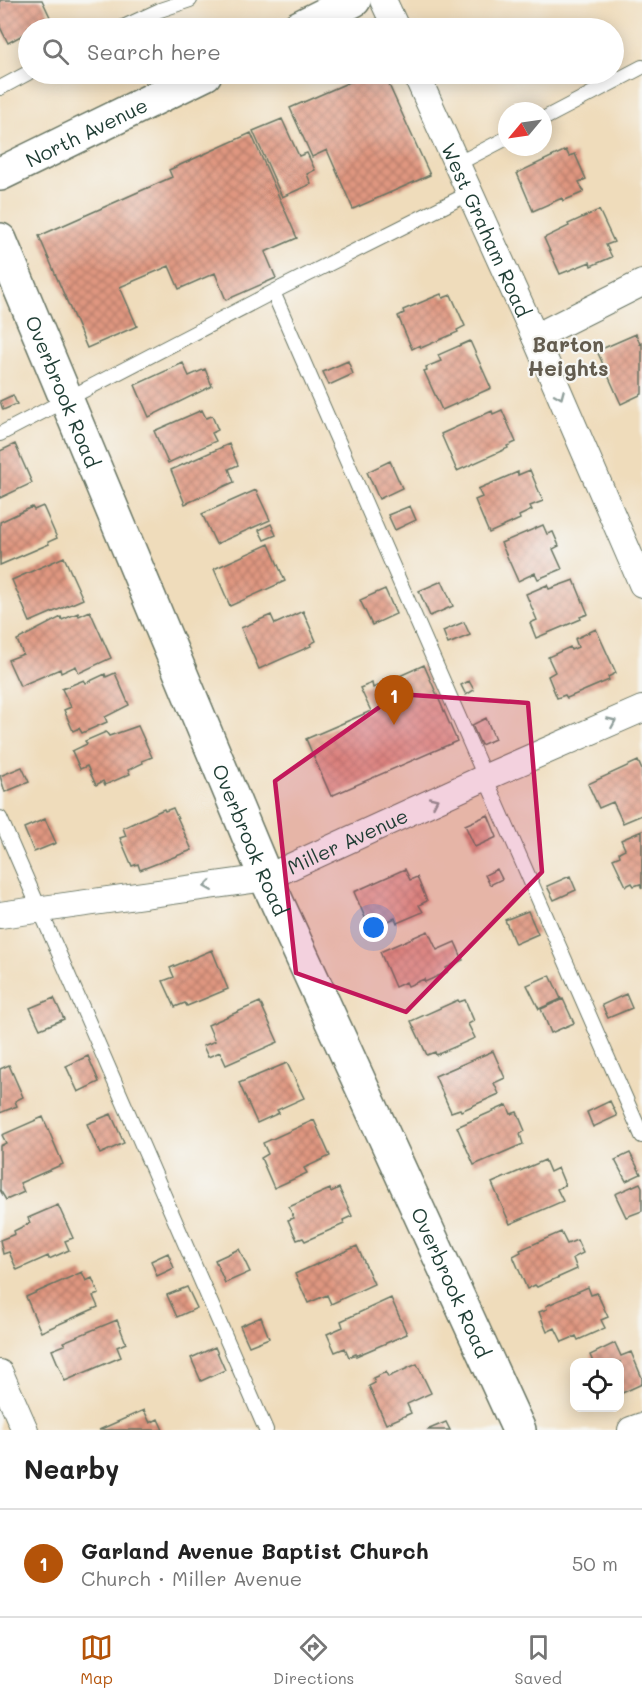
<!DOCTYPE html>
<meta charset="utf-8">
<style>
:root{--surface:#fff;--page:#f2f2f2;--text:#222;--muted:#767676;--line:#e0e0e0;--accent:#b45309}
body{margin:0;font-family:Mali,sans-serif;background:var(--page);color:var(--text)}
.controls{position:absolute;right:18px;bottom:18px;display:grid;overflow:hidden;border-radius:12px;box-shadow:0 3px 15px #0003}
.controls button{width:54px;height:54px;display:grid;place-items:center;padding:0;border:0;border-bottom:2px solid var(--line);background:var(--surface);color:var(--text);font:30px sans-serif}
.compass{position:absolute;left:498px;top:102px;width:54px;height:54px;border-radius:50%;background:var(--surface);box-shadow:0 3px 15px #0003;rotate:241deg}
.you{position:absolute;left:374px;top:928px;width:21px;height:21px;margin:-15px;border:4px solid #fff;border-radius:50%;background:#1a73e8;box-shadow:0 0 0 9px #1a73e833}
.badge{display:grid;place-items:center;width:39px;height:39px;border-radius:50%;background:var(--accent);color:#fff;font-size:20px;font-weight:700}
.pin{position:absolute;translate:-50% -50px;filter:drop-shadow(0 2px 3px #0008)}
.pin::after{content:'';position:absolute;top:32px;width:21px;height:18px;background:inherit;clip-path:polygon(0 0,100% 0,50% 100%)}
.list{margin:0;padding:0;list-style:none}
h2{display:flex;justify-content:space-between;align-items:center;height:78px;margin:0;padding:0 24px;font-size:26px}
h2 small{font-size:20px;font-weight:400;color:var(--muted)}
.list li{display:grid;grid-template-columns:39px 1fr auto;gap:18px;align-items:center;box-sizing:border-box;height:108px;padding:0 24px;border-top:2px solid var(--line)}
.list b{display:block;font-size:22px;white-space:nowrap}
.list p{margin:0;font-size:20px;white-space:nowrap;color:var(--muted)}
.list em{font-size:20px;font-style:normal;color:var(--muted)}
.icon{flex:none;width:33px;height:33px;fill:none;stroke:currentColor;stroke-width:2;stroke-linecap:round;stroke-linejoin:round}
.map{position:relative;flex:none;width:642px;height:1430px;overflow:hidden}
.search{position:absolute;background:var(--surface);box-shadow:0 3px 15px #0003;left:18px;right:18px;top:18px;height:66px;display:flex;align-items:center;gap:15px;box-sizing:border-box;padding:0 21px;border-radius:33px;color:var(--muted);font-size:22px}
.sheet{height:186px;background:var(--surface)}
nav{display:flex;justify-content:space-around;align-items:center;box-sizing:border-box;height:84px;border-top:2px solid var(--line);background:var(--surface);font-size:16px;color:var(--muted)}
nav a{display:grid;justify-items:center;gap:3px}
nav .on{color:var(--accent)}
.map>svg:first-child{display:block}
.building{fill:url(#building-cross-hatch)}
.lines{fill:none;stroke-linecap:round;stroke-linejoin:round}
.lane-casing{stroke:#687563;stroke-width:16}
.street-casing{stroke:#687563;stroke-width:28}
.secondary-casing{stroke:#687563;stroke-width:36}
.lane{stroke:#fff;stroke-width:14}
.street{stroke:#fff;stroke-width:26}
.secondary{stroke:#fff;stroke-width:33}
.oneway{stroke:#8f9e9a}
.marked{fill:#c2185b;fill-opacity:0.2;stroke:#c2185b;stroke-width:4.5;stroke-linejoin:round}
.labels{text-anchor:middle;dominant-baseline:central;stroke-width:4.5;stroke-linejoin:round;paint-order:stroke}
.street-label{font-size:20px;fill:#1f3d34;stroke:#f6f6f2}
.neighbourhood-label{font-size:21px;font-weight:bold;fill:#635c4f;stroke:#f6f6f2}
</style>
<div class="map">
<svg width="642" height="1430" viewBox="0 0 642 1430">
<defs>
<pattern id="building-cross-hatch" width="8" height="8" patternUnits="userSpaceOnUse" patternTransform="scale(1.5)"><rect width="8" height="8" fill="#e09780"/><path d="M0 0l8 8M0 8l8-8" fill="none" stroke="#b57c6a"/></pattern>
</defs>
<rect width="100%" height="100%" fill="#f6f6f2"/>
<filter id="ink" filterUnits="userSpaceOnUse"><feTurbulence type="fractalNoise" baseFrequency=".0167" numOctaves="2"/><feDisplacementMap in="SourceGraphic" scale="12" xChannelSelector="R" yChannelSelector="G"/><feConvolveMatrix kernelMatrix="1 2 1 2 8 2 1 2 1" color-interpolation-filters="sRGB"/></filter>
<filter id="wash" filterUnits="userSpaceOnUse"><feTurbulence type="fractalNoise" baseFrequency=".008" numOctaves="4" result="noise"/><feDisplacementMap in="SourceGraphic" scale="24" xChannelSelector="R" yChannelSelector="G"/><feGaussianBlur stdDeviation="1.35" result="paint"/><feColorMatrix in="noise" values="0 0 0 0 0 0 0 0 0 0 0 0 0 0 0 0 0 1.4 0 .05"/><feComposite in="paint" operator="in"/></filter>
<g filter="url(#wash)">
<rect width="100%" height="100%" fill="#efdcbb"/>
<g id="blocks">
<path class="building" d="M0,0h42l10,21 -16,7h-8v4l-20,11 -8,-16z
M368,74h16l46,101 -77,34 -26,-59 -15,7 -22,-49z
M282,119l17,37 8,-3 8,17 -8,4 4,10 -29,13 -29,-66z
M251,133l46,105 -32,14 11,26 -50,22 -11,-27 -36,16 -10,-23 -49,21 17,39 -50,22 -48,-112 133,-59 -3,-7z
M566,150l3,6 6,-2 11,25 -7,3 5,10 -21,9 -1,-3 -29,13 -16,-38z
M599,210l15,32 -8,3 6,12 -21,9 -1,-4 -30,12 -16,-36 25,-12 -1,-2z
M441,294l2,4 8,-3 14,31 -8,4 1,2 -37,16 -1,-3 -8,4 -14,-33 6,-3 -1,-3z
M636,334l4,10 2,-1v51l-21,10 -24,-53z
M470,341l21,47 -49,22 -18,-39 3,-1 -1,-3 15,-6 -3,-6z
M348,361l5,13 -24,11 -6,-13z
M183,363l6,13 16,-7 7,17 -63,31 -14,-32z
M13,395l4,9 -14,6 -3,-9z
M202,410l4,8 6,-2 6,14 -6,3 4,8 -48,22 -14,-32z
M502,410l14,32 -9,4 1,2 -51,23 -16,-37 51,-23 1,3z
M15,444l17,39 -32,15v-47z
M229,444l9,21 -9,4 5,13 -49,22 -14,-34z
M390,461l12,27 -23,11 -12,-27z
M530,470l13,31 -13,5 2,4 -13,6 1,3 -31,14 -14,-33 7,-3 -4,-8 40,-17v3z
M256,490l14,30 -54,24 -14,-30z
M43,506l14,32 -9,4 1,2 -49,21v-43l32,-15 2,3z
M410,506l6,14 -21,10 -7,-15z
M271,524l5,11 -12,5 -5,-10z
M543,525l4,9 6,-2 6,14 -6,3 9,20 -24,10 -3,-6 -17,8 -17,-38z
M269,544l16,37 -55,25 -16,-37z
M64,557l19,42 -53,23 -18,-42z
M574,580l14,34 -8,3 1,2 -45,19 -6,-15 7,-3 -11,-26 21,-9 2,4z
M442,581l11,25 -23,10 -11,-25z
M385,589l11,25 -24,11 -12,-25z
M90,611l21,47 -32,15 -3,-7 -15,7 -1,-4 -40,17 -12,-26 15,-6 -6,-14 44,-23 1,3 16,-7 1,3z
M303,611l13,30 -6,3 1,2 -52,23 -18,-41 30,-13 4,9z
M464,622l6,13 -22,9 -5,-13z
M596,629l20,44 -8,4 1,3 -42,18 -2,-3 -8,3 -9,-22 7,-4 -7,-15 22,-10 1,3 7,-3 -3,-8z
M424,665l33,76 -126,55 -25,-57 65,-28 -11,-23 12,-5 1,5z
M115,673l14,32 -24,12 2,5 -25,11 -3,-5 -6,3 -9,-21 7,-3 -9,-18 22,-9 2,3 19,-9 1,3z
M469,681l5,9 -8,5 -5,-10z
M486,718l9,21 -14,6 -9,-20z
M138,726l14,31 -10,4 1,2 -15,7 2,4 -25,11 -2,-4 -7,4 -9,-19 -7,3 -8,-18 15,-7 -2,-3 21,-9 3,4z
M638,761l4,9v45l-19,8 -10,-21 -14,6 -11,-24z
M22,767l7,15 -24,10 -5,-16z
M173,808l19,42 -52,20 -2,-6 -6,2 -12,-28 6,-2 -3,-8 41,-19 1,2z
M488,815l9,22 -22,10 -10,-22z
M45,819l11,24 -22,9 -10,-24z
M642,831v58l-2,-5 -6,2 -2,-3 -6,3 -13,-27 7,-3 -1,-4 6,-3 -4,-9z
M405,869l5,11 7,-3 10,24 -8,4 4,7 -26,11 -2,-5 -25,11 -16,-37z
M497,869l5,10 -12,6 -5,-10z
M570,876l6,14 -22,10 -7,-14z
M528,911l10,23 -23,10 -10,-24z
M428,931l9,19 18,-8 8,18 -17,8 1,4 -22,10 -1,-3 -16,7 -2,-4 -11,5 -15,-35z
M212,950l16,39 -41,17 -2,-3 -10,4 -12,-26 11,-4 -4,-9z
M550,975l11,24 -22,10 -12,-24z
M626,994l6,14 -24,10 -6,-13z
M54,998l10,21 -24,10 -10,-21z
M563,999l11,24 -23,10 -10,-24z
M458,1000l1,2 6,-2 9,21 -6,3 7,14 -39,17 -1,-3 -8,3 -16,-34z
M260,1002l18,40 -52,23 -6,-13 -12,5 -5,-11 12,-5 -7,-16z
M493,1051l12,27 -11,5 5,11 -38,17 -1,-2 -9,3 -16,-36z
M88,1056l11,26 -21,10 -12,-26z
M287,1063l17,35 -27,12 2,3 -22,10 -18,-40z
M9,1065l14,32 -8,4 2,5 -17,7v-44z
M610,1101l7,15 -24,11 -6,-15z
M507,1105l4,9 6,-2 8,19 -5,3 3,10 -49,21 -17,-38z
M111,1114l13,29 -24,11 -13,-30z
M43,1117l20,47 -43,19 4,9 -18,8 -6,-10v-44l6,-3 -4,-8z
M314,1120l16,36 -26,12 3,5 -33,15 -13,-30 7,-4 -5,-11z
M630,1153l11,21 -15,7 -11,-21z
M545,1160l5,12 8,-4 7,17 -8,4 6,12 -53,23 -18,-41z
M640,1183l2,4v24l-16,6 -11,-23z
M339,1188l13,28 -9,4 1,4 -39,17 -2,-3 -6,2 -9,-20 6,-2 -5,-11 41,-18 1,3z
M58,1205l15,33 -8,3 4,9 -20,9 -1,-3 -31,14 -8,-18 -6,2 -3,-14 15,-6 -1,-3 16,-8 -2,-5z
M561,1232l6,12 10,-4 6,13 -10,5 4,11 -40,18 -2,-2 -8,4 -14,-33 8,-4 -1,-2z
M357,1246l17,38 -43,20 -4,-9 -19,8 -13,-29z
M239,1249l11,23 -25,11 -10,-23z
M168,1253l6,15 -17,8 -6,-15z
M82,1272l4,9 6,-3 7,16 -6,2 5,11 -57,25 -15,-35z
M187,1287l10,21 -20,9 -10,-22z
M588,1287l3,8 6,-2 11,24 -7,3 4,8 -27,12 -2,-4 -14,6 -7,-14 -8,4 -8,-20 8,-3 -1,-3z
M391,1298l16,36 -51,22v-2l-7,3 -4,-9 -10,4 -8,-18 16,-7 -2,-6z
M261,1317l8,21 -20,8 -9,-20z
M117,1320l9,23 -9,4 4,10 -56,24 -13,-31 13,-5 -2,-3z
M615,1343l6,13 10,-4 11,26v6l-22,10v-32h-27l-3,-7z
M215,1347l10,23 -24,11 -10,-23z
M417,1364l14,29 -24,11 4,9 -25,11 -17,-38 6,-3 -2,-5 13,-6 2,5z
M144,1410l6,13 8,-4 5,11h-64z
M446,1422l4,8h-23z"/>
</g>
</g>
<g filter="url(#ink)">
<use href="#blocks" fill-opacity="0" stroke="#687563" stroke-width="1.5"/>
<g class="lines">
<defs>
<path id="lane" d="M121,28l39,-18 30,-10
M0,88l28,-15
M543,119l99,-52
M457,164l50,-26
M273,292l369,844
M0,434l273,-142 197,-99
M0,818l266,612"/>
<g id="street">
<path d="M383,0l13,28"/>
<path id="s1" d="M416,74l119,263 107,247"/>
<path d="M535,337l107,-54"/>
<path id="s2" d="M0,915l266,-37 218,-100 158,-69"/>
<path d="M0,1373l25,57"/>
<path d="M631,1430l11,-4"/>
</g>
<g id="secondary">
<path d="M298,28l56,-28"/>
<path id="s3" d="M0,174l205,-100"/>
<path id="s4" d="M0,240l266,638 253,552"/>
</g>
</defs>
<use href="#lane" class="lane-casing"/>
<use href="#street" class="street-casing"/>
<use href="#secondary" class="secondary-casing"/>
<use href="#lane" class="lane"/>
<use href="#street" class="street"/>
<use href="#secondary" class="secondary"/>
</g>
<defs><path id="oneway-chevron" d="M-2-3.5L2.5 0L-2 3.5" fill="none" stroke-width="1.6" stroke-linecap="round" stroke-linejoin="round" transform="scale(1.5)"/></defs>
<g class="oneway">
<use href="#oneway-chevron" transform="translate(560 395) rotate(67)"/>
<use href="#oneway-chevron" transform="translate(612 722) rotate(-24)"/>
<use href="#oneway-chevron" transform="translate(434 801) rotate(-25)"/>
<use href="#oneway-chevron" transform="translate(208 886) rotate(172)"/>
</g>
</g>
<path class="marked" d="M398,694l130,9 14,169 -136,140 -110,-39 -21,-192z"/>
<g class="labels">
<g class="street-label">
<text stroke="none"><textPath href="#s3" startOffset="96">North Avenue</textPath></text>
<text stroke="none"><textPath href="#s1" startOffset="171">West Graham Road</textPath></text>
<text stroke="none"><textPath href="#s4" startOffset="164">Overbrook Road</textPath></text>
<text stroke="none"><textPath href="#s4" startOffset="650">Overbrook Road</textPath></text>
<text stroke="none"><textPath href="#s2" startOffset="358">Miller Avenue</textPath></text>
<text stroke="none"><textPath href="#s4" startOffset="1136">Overbrook Road</textPath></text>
</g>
<g class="neighbourhood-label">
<text x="568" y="343">Barton<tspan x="568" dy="24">Heights</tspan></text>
</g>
</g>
</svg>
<div class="controls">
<button><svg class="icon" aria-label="locate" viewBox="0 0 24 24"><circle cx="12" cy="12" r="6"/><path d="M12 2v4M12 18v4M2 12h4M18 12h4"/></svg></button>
</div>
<svg class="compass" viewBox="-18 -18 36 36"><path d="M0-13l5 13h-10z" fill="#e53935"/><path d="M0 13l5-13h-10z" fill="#767676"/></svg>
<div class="you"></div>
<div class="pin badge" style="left:394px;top:725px">1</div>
<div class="search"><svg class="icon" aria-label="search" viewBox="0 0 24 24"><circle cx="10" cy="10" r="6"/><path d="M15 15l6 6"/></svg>Search here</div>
</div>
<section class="sheet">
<h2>Nearby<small></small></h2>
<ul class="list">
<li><span class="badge">1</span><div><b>Garland Avenue Baptist Church</b><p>Church · Miller Avenue</p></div><em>50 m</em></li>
</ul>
</section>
<nav>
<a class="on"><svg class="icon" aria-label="map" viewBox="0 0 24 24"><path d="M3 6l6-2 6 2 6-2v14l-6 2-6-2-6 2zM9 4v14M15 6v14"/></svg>Map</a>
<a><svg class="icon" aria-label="directions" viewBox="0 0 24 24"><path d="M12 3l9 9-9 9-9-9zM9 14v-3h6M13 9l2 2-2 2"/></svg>Directions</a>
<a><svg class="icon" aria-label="saved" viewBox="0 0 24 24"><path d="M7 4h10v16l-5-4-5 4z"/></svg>Saved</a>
</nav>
